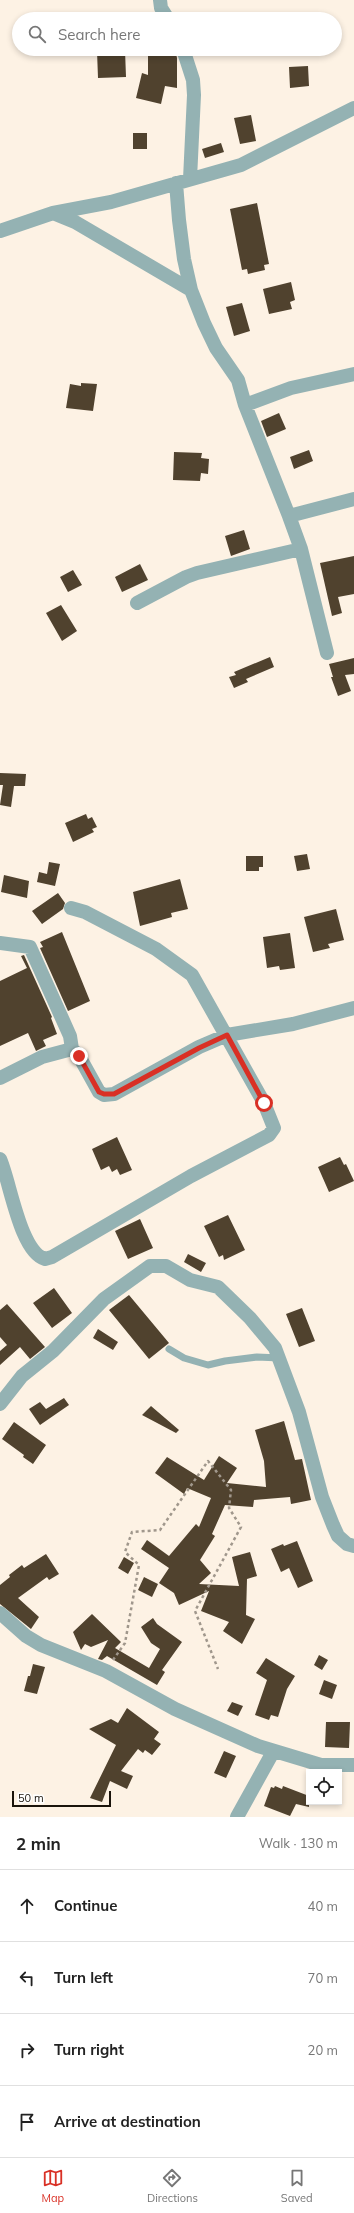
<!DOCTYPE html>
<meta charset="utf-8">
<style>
:root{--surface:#fff;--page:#f2f2f2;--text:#222;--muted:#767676;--line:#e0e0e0;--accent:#d93025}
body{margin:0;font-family:Mulish,sans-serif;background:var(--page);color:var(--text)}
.controls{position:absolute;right:12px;bottom:12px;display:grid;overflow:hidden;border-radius:0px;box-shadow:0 2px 6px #0003}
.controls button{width:36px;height:36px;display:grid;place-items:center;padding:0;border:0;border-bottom:1px solid var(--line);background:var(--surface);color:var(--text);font:20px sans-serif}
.scale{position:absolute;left:12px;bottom:10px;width:99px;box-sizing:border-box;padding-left:4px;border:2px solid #1a140b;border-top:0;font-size:11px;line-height:14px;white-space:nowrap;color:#1a140b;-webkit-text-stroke:3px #fff;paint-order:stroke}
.stop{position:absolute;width:12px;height:12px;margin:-9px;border:3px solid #d93025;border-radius:50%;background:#fff}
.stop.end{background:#d93025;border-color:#fff;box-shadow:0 1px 4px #0008}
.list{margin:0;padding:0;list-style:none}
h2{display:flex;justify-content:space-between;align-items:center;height:52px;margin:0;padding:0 16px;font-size:17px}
h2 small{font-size:13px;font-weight:400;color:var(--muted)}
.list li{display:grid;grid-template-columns:26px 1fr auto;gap:12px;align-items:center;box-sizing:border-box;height:72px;padding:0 16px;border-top:1px solid var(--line)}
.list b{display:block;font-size:15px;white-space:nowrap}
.list em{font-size:13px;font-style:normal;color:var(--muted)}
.icon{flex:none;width:22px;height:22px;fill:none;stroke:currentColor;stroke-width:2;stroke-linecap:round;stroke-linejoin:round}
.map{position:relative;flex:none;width:354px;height:1817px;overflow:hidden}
.search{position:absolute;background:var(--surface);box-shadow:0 2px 6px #0003;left:12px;right:12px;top:12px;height:44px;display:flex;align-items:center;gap:10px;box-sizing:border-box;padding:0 14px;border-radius:22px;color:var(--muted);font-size:15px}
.sheet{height:340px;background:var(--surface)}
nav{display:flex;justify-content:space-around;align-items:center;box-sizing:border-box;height:56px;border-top:1px solid var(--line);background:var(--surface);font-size:11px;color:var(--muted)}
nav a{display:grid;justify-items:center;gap:2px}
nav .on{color:var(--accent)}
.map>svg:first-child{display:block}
.building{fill:#50422e}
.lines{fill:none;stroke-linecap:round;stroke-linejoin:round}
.path{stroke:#a0978c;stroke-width:2.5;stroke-dasharray:3 3;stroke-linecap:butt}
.service{stroke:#94b2b3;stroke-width:7}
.minor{stroke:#94b2b3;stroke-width:14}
.route{stroke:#d93025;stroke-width:5}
</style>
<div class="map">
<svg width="354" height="1817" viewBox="0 0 354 1817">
<rect width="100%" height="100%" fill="#fdf2e4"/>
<path class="building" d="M148,49h27l2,9v30l-12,-2 -4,18 -25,-6 6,-25 6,2z
M125,50l1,27 -28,1 -1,-27z
M308,66l1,20 -19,2 -1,-21z
M251,115l5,26 -16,3 -6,-26z
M133,133h14v16h-14z
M221,143l3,9 -19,6 -3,-9z
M257,203l12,61 -5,1 1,5 -17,4 -1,-5 -5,1 -12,-61z
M291,282l4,18 -5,2 2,7 -23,5 -6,-25z
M242,303l8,28 -16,5 -8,-29z
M81,383l16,1 -4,27 -27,-3 4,-24 11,2z
M279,413l7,16 -19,8 -6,-16z
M309,450l4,11 -19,8 -4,-12z
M174,452l28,1 -1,5 8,1 -1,15 -7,-1 -1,8 -27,-1z
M244,530l6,19 -19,7 -6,-20z
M354,556v38l-16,3 4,16 -10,3 -12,-53z
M140,564l8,16 -26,12 -7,-15z
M73,570l9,15 -14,7 -8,-15z
M61,605l16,26 -15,10 -16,-28z
M270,657l4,10 -28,12 2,3 -14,6 -5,-11 7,-2 -2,-3z
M354,658v16l-9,1 6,16 -13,5 -7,-19h2l-4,-13z
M0,773l26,1 -1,12h-11l-3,21 -11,-2 3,-20h-3z
M86,814l2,5 4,-2 5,10 -5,2 2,3 -21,10 -8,-19z
M307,854l3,15 -13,2 -3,-15z
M246,856h17v11h-4v4h-13z
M49,862l11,2 -5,22 -18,-4 2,-10 8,2z
M4,875l25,6 -2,17 -26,-6z
M180,879l8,30 -17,4 1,4 -32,9 -7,-34z
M58,893l7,10 -2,6 -21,15 -10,-13z
M336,909l8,31 -16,4 2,4 -17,4 -9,-35z
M62,932l28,69 -22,10 -28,-63 3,-1 -3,-5z
M290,933l5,35 -15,2 -1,-4 -12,2 -4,-31z
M24,955l28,62 -1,1 6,16 -14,6 3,6 -10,5 -8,-18 -28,13v-65l27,-13 -6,-12z
M117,1137l15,33 -12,5 -3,-6 -5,3 -3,-6 -8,4 -9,-21z
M340,1157l4,8 2,-1 8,17 -25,11 -11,-25z
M228,1215l17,35 -21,10 -1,-5 -4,2 -15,-31z
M140,1219l13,29 -25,11 -13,-28z
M188,1254l18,9 -5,9 -17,-10z
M54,1288l18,25 -20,15 -19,-25z
M129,1295l40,48 -20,16 -40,-49z
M7,1304l38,43 -15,12 -10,-12 -20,18v-14l7,-6 -7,-8v-27z
M302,1308l13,33 -16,6 -13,-33z
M98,1329l20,13 -5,8 -20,-12z
M64,1398l5,7 -29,20 -11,-16 11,-7 6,7z
M151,1406l28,24 -3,3 -34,-18z
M284,1421l11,39 7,-1 9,41 -20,4 -1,-7 -36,3 -1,7 -28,-2 -13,29 3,2 -15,24 11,13 -12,11 40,2 -7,-29 18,-5 7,24 -10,3 -1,36 9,4 -13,25 -19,-13 6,-9 -28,-11 8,-20 -30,14 -5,-12 -15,-10 10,-15 -28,-19 6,-9 22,16 27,-32 3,3 12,-29 -24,-10 -3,6 -29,-21 12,-16 37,23 15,-24 18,12 -10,15 39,4 -2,-26 -9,-31z
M14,1422l32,23 -13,19 -10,-7 1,-2 -22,-16z
M297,1541l16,40 -15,7 -9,-20 -8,4 -10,-23 12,-5 1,2z
M46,1554l13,20 -10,6 -2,-3 -29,21 21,19 -8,12 -31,-25v-19l10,-8 -1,-2 13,-10 2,3z
M124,1557l10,6 -6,11 -10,-6z
M144,1577l14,7 -6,13 -14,-7z
M92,1614l29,28 -6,6 34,20 11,-19 -9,-6 -10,-16 12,-9 4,6 25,18 -20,28 3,2 -8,13 -50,-29 -5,4 -4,-1 10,-19 -17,7 -6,-3 -4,6 -8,-18z
M319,1655l9,5 -6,10 -8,-5z
M266,1658l29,18 -8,13 -9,28 -7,-2 -2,5 -14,-5 12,-35 -11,-7z
M33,1664l12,3 -8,27 -13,-3 4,-15h2z
M324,1680l13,5 -5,14 -13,-5z
M232,1702l11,4 -5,10 -11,-5z
M127,1708l32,24 -5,7 7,5 -9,11 -7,-5 -2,3 -5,-4 -17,22 12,5 -6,13 -17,-8 -8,21 -12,-4 26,-53 -27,-16 22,-10 7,4z
M326,1722h24l-1,26 -24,-1z
M224,1751l12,5 -10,22 -12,-5z
M275,1786l7,3 1,-3 26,10v11l-13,-3 -6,12 -26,-10 7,-19 3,1z"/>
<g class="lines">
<path class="path" d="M113,1660l12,-17 14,-78 -14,-13 7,-20 28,-2 48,-69 23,29 -2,18 12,19 -46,84 23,58"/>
<path class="service" d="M169,1349l15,9 24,7 17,-4 32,-4 23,1"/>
<path class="minor" d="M160,0l1,8 7,11
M183,49l10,31 1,15 -4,84
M176,183l3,37 5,39 7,31 13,33 12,25 22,32 7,25 44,111 12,33 26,104
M53,213l22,9 116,68
M0,231l53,-18 58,-11 130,-37 113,-57
M245,405l46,-17 63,-14
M289,516l65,-17
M137,603l49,-26 11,-4 104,-24
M0,943l30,4 40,89 2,13
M0,1078l42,-21 30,-8 7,7 20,36 5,3 10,-1 85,-47 28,-12 66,-11 61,-16
M0,1159c10,22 20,93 45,100l7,-2 139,-81 78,-41 5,-7 -10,-25 -72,-128 -36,-26 -71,-37 -14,-4
M0,1404l22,-28 31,-25 51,-52 46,-33h16l24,14 28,7 32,31 25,30 24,64 23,85 11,28 5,11 9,8 7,2
M0,1613l26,23 15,9 65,26 69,38 83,37 63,19h33
M237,1817l36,-65"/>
</g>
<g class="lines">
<path class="route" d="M79,1056l20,36 5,2h10l85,-46 28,-13 37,68"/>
</g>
</svg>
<div class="controls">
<button><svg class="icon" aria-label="locate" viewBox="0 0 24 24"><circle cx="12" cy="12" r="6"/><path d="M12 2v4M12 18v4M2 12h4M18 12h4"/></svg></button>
</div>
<div class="scale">50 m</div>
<div class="stop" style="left:264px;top:1103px"></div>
<div class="stop end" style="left:79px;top:1056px"></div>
<div class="search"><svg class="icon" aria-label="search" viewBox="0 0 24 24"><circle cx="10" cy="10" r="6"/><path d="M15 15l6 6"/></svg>Search here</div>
</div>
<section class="sheet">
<h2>2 min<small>Walk · 130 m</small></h2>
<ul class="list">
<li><svg class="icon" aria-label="ahead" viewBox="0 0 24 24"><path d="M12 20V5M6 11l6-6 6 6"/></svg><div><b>Continue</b></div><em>40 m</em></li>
<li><svg class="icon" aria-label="left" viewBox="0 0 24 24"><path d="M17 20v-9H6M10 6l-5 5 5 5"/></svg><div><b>Turn left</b></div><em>70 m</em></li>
<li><svg class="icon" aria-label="right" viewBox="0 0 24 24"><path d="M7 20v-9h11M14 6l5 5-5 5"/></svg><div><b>Turn right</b></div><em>20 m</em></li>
<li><svg class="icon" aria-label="arrive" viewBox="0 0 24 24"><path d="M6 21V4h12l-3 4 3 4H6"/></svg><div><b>Arrive at destination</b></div></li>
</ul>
</section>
<nav>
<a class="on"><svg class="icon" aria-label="map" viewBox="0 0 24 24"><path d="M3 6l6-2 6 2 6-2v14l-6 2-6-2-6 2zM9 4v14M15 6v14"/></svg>Map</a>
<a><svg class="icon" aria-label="directions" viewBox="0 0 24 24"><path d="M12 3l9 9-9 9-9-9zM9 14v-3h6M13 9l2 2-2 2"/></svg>Directions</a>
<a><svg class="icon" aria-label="saved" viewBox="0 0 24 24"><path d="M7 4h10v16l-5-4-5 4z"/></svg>Saved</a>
</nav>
